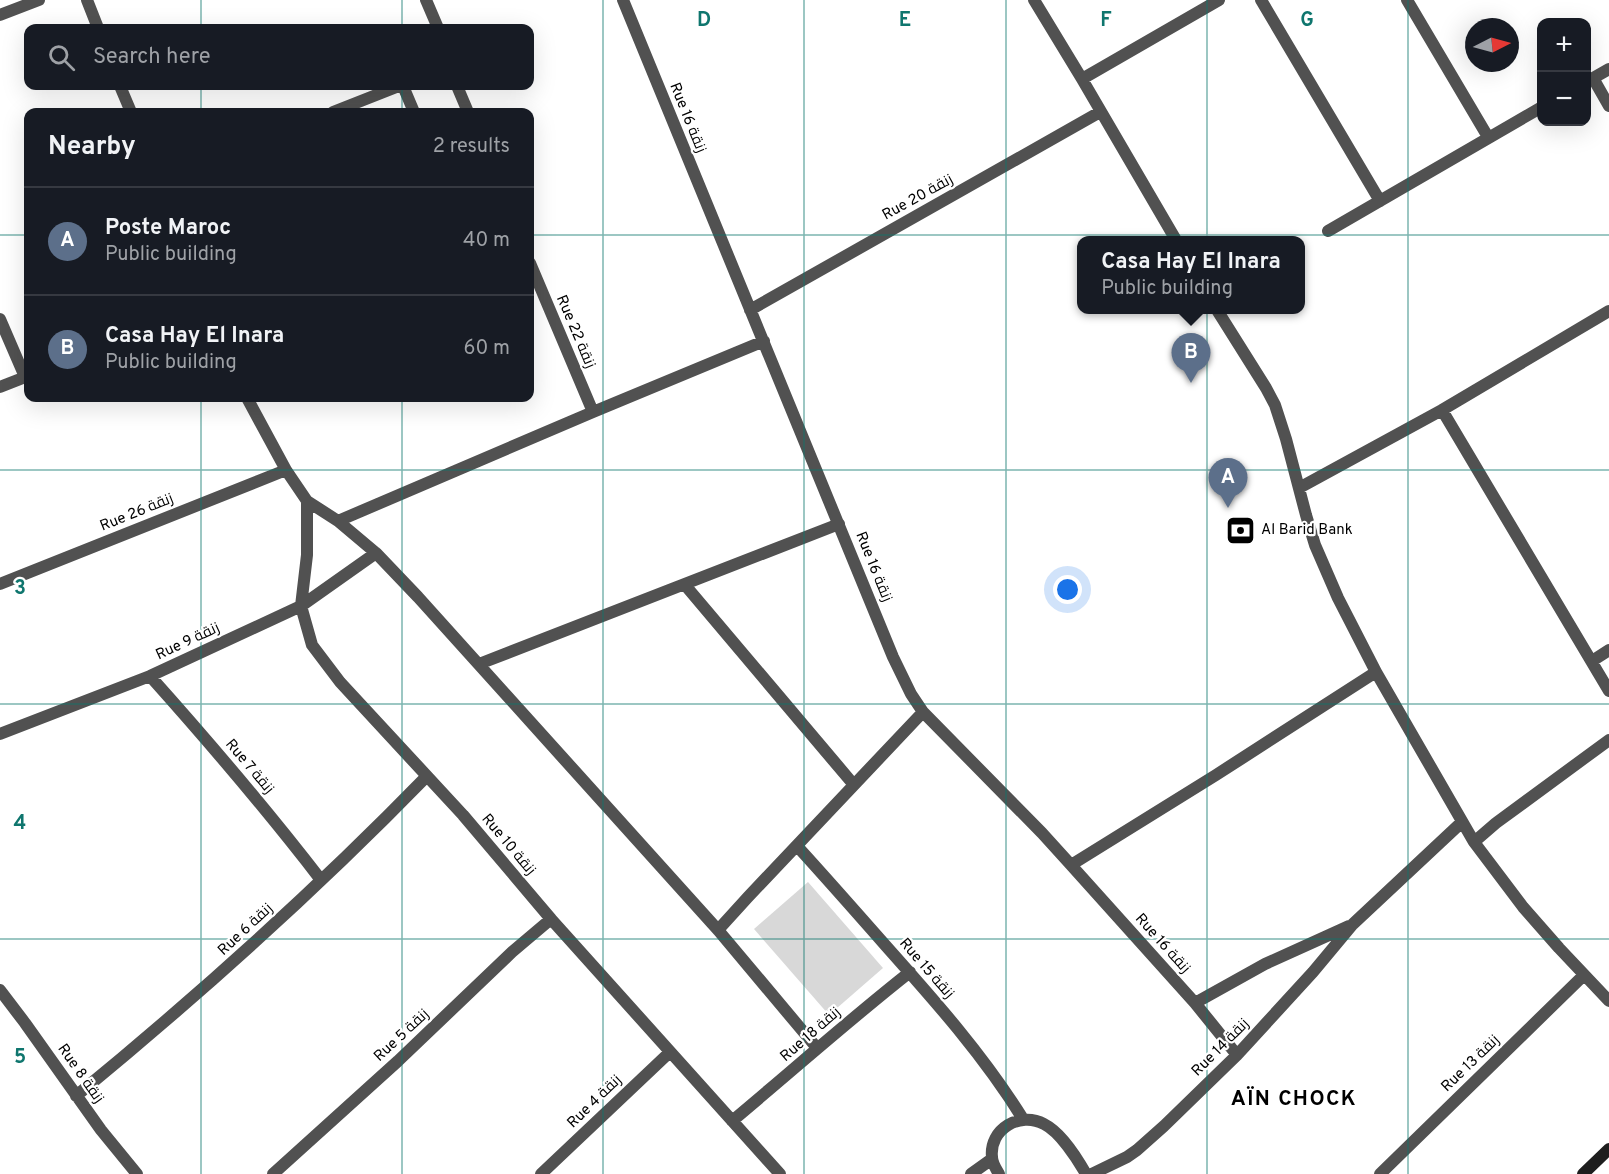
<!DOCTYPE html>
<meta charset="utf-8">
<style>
:root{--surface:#171b24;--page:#242831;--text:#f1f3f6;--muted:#9ea1a6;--line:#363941;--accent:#2563eb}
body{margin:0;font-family:Overpass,Cairo,sans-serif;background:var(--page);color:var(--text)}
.controls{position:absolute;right:18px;top:18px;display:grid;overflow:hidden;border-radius:12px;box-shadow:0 6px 24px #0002}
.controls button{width:54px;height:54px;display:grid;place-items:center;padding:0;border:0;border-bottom:2px solid var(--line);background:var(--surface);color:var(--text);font:30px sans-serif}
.compass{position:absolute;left:1465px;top:18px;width:54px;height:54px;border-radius:50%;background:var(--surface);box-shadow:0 6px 24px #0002;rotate:84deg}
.you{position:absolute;left:1068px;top:590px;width:21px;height:21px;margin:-15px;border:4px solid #fff;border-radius:50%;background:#1a73e8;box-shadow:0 0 0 9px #1a73e833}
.badge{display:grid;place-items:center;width:39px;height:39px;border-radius:50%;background:var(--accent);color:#fff;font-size:20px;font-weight:700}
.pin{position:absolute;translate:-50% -50px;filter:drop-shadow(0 2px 3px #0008)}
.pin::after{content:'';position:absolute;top:32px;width:21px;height:18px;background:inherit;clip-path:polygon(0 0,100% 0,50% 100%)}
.popup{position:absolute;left:1077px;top:236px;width:228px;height:78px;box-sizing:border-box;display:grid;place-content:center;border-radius:12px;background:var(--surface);filter:drop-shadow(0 2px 4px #0005);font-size:20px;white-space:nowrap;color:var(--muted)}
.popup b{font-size:22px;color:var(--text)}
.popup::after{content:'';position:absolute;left:50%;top:100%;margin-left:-12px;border:12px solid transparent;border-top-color:var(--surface)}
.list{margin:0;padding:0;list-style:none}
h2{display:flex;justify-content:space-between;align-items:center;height:78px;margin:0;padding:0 24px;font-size:26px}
h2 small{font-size:20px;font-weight:400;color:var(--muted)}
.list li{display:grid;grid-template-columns:39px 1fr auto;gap:18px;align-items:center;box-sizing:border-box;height:108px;padding:0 24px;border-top:2px solid var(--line)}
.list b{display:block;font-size:22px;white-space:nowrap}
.list p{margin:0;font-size:20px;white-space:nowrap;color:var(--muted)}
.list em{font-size:20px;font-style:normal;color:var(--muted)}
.icon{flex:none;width:33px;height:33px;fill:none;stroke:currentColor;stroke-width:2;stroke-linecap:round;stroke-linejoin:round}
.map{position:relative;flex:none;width:1609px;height:1174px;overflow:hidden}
.search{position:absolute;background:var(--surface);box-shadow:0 6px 24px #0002;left:24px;top:24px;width:510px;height:66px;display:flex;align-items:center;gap:15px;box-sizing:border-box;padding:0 21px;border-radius:12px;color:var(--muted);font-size:22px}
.panel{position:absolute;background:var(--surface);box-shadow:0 6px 24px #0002;left:24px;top:108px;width:510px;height:294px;border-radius:12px}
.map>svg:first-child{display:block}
.green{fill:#d8d8d8}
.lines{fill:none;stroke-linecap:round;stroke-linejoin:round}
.street{stroke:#515151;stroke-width:12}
.secondary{stroke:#1e1e1e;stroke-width:12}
.grid{fill:none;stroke:#0f766e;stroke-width:1.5;stroke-opacity:0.55}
.labels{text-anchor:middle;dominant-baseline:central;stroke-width:4.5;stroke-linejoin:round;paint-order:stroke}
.street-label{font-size:15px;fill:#000;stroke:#fff}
.poi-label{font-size:15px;fill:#000;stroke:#fff;text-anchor:start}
.district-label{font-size:21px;font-weight:bold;letter-spacing:1.5px;fill:#000;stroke:#fff}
.grid-label{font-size:20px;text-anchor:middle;font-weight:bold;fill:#0f766e;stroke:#fff;stroke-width:4.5;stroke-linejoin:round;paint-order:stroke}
</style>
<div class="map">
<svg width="1609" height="1174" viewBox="0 0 1609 1174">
<rect width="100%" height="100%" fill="#fff"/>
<path class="green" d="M808,882l75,86 -54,47 -75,-86z"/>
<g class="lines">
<path class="street" d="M87,0l11,28
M426,0l12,28
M623,0l270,657 18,37 12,18 119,121 29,32 124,138 42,52
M1034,0l48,79 94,161
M1261,0l119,201
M1407,0l81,137
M0,15l39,-15
M1593,78l16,28
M1082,79l137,-79
M1588,81l21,-12
M120,86l11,26
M403,86l11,26
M457,86l11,26
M333,112l66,-26
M1328,231l214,-124
M530,263l63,149
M750,310l350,-198
M1217,310l49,78 9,17 11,34 20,76 9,30 23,53 38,74 98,170 49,65 36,41 50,53
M0,319l25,58
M0,387l28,-11
M247,398l39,72 21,31 31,20 38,32 42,44 300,333 99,118
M1442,410l167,281
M1299,488l143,-78 167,-99
M307,501v54l-6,51 11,39 28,37 123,133 88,104 229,255
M338,521l255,-109 171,-71
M0,584l286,-114
M685,585l169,200
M1592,661l17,-11
M479,664l360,-140
M150,676c59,66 117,134 171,204
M0,734l150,-58 151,-70 75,-53
M1474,842l22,-19 113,-83
M797,846c30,33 60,67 89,100 49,55 98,110 137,173
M1071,865l145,-90 160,-103
M718,930l30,-33 175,-185
M0,990l25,33 76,107 36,44
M1195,1003l70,-39 84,-38
M76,1096c123,-101 241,-207 351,-320
M732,1121c60,-50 117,-101 178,-149
M273,1174l125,-113 114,-109 39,-33
M541,1174l129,-122
M971,1174l21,-15
M999,1174c-3,-5 -7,-11 -7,-17 -3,-28 28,-46 52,-33 16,8 33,34 42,50
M1092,1174l35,-17 10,-7 27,-24 73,-71 76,-83 40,-48 109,-102
M1380,1174l204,-199"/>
<path class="secondary" d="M1583,1174l26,-25"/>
</g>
<path class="grid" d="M201,0v28M402,0v28M603,0v1174M804,0v1174M1006,0v1174M1207,0v1174M1408,0v1174M201,86v26M402,86v26M0,235h28M530,235h1079M201,398v776M402,398v776M0,470h1609M0,704h1609M0,939h1609"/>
<defs>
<symbol id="bank-square" viewBox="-11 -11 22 22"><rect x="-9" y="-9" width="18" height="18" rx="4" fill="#000" stroke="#fff"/><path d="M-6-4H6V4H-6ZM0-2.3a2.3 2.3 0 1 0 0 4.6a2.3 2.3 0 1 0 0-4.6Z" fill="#fff"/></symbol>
</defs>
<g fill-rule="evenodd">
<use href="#bank-square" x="1224" y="514" width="33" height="33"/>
</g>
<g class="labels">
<g class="street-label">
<text transform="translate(687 118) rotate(68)">Rue 16 زنقة</text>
<text transform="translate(918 198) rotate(-29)">Rue 20 زنقة</text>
<text transform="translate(575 332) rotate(67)">Rue 22 زنقة</text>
<text transform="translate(137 513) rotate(-22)">Rue 26 زنقة</text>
<text transform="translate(873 567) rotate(68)">Rue 16 زنقة</text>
<text transform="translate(188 642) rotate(-25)">Rue 9 زنقة</text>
<text transform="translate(249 767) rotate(50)">Rue 7 زنقة</text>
<text transform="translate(508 845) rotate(50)">Rue 10 زنقة</text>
<text transform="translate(246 930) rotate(-43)">Rue 6 زنقة</text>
<text transform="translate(1162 944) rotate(48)">Rue 16 زنقة</text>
<text transform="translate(926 969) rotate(49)">Rue 15 زنقة</text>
<text transform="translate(811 1035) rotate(-41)">Rue 18 زنقة</text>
<text transform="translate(402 1036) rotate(-43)">Rue 5 زنقة</text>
<text transform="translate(1221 1048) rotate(-45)">Rue 14 زنقة</text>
<text transform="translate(1471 1064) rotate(-44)">Rue 13 زنقة</text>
<text transform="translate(80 1074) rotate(55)">Rue 8 زنقة</text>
<text transform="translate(595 1102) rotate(-44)">Rue 4 زنقة</text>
</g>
<g class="poi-label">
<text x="1261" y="530">Al Barid Bank</text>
</g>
<g class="district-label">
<text x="1294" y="1099">AÏN CHOCK</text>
</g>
</g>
<g class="grid-label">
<text x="704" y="26">D</text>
<text x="905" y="26">E</text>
<text x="1106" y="26">F</text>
<text x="1307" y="26">G</text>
<text x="20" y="594">3</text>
<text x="20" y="829">4</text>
<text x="20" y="1063">5</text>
</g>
</svg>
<div class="controls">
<button>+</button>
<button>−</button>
</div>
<svg class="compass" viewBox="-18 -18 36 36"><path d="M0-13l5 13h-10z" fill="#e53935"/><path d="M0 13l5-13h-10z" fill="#9ea1a6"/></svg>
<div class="you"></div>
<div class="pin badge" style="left:1228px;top:508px;background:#5c6f8a">A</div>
<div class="pin badge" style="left:1191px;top:383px;background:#5c6f8a">B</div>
<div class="popup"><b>Casa Hay El Inara</b>Public building</div>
<div class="search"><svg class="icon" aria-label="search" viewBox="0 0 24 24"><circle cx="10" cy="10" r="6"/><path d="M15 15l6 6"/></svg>Search here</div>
<section class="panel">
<h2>Nearby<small>2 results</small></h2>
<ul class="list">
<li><span class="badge" style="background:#5c6f8a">A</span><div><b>Poste Maroc</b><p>Public building</p></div><em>40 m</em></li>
<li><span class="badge" style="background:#5c6f8a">B</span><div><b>Casa Hay El Inara</b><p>Public building</p></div><em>60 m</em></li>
</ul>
</section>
</div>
